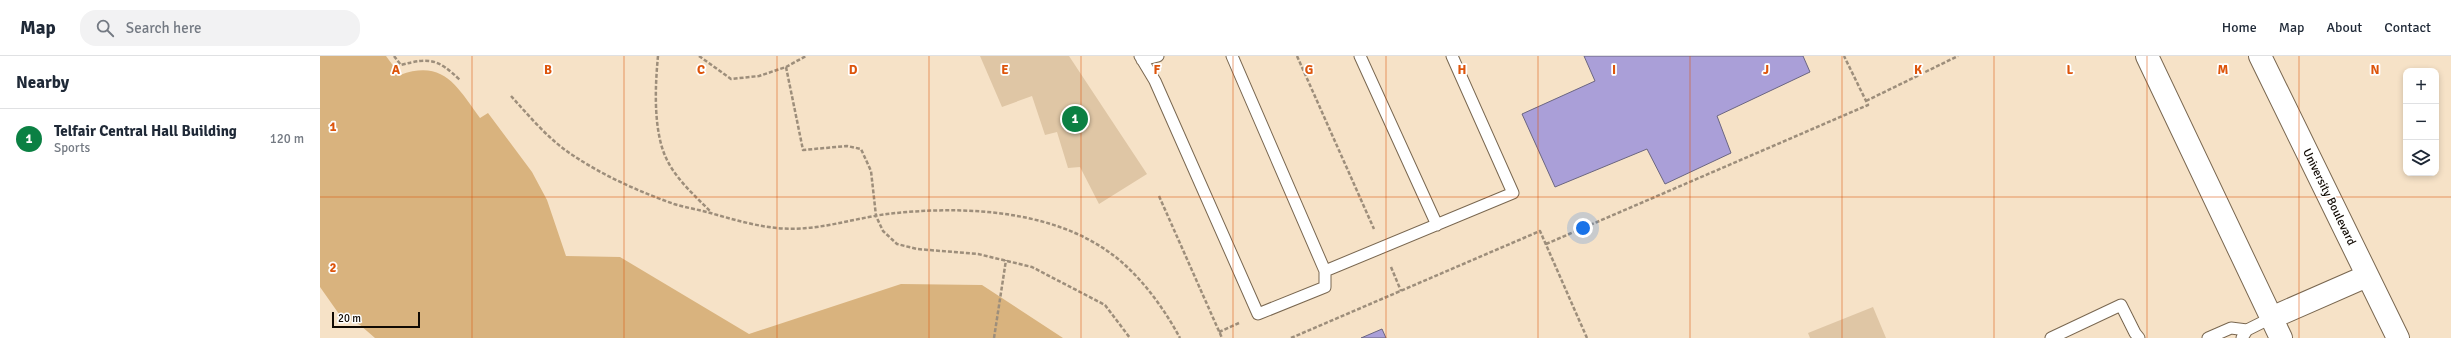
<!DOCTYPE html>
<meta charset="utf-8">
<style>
:root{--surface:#fff;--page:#f2f2f3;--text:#1f2937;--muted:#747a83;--line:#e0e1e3;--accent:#0b8043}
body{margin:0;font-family:Signika,sans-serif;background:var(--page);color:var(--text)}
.controls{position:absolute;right:12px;top:12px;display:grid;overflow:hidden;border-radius:8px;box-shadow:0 2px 6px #0003}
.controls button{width:36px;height:36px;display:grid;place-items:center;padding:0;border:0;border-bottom:1px solid var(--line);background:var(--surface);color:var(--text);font:20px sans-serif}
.scale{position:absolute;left:12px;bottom:10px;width:88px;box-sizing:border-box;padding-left:4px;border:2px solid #110a03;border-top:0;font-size:11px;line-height:14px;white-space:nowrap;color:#110a03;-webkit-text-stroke:3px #fff;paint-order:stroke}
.you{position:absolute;left:1263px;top:172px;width:14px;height:14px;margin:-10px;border:3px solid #fff;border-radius:50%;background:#1a73e8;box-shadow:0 0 0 6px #1a73e833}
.badge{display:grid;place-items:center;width:26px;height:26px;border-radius:50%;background:var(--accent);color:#fff;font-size:13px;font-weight:700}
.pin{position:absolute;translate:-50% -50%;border:2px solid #fff;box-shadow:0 1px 4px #0006}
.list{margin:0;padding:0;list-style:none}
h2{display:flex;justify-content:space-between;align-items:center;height:52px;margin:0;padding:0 16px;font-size:17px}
h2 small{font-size:13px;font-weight:400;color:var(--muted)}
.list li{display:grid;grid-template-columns:26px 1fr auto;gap:12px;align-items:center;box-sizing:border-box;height:60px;padding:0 16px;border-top:1px solid var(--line)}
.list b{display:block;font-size:15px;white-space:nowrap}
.list p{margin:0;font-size:13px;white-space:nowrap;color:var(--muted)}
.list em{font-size:13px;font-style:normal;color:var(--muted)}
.icon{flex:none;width:22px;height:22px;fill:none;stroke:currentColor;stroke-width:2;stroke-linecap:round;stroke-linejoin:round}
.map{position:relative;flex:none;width:2131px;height:282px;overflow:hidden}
header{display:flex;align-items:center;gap:24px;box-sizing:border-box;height:56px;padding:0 20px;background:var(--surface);border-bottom:1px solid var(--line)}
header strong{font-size:19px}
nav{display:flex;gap:22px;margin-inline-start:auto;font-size:14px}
.search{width:280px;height:36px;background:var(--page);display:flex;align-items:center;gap:10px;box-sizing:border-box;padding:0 14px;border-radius:16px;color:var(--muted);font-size:15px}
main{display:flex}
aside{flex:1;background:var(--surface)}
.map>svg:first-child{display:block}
.green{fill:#dfc6a5}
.water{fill:#d9b37e}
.building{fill:#aa9fd8;stroke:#6b6680}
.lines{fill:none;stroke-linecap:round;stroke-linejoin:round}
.lane-casing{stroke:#796750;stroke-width:13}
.secondary-casing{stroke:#796750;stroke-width:24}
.path{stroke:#9d8e7b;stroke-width:2.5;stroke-dasharray:4 2;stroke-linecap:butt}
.lane{stroke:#fff;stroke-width:11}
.secondary{stroke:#fff;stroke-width:22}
.grid{fill:none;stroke:#dd550c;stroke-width:1;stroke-opacity:0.55}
.labels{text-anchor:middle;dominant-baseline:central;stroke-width:3.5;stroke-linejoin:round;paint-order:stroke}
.street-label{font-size:12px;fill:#110a03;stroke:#fff}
.grid-label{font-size:13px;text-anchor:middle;font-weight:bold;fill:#dd550c;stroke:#fff;stroke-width:3.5;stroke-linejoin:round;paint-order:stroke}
</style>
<header>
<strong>Map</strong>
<div class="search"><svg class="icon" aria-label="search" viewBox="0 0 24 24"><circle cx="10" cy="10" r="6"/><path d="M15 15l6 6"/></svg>Search here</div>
<nav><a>Home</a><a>Map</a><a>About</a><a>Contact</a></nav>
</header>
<main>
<aside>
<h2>Nearby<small></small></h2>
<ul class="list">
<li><span class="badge">1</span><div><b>Telfair Central Hall Building</b><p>Sports</p></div><em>120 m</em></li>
</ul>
</aside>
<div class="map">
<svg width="2131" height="282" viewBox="0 0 2131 282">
<rect width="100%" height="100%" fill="#f6e2c7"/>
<path class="green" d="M660,0h89l78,118 -48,30 -19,-37 -12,1 -11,-36 -12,3 -13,-39 -30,11z
M1553,251l13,31h-76l-2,-5z"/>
<path class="water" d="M0,0h66l14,19c44,-16 57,12 80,43l8,-5 44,59 15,28 19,56 54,1 129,77 152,-50 81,1 81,53h-688l-15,-13 -21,-11 -19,-27z"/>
<path class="building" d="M1264,0h219l7,16 -93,44 14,37 -66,31 -18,-35 -92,38 -33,-73 73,-33z
M1062,273l4,9h-25z"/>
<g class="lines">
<defs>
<path id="lane" d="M820,0l15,25 103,233 67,-27v-16l188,-78 -61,-137
M912,0l93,215
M1040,0l77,169
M822,4l16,-4
M1731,282l70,-33 14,28 4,5
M1888,282l23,-10 16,2
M1922,282l5,-8 24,-12"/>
<path id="secondary" d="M1827,0l134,282
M1940,0l138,282
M1951,262l96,-42"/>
</defs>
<use href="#lane" class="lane-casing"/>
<use href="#secondary" class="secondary-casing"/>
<path class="path" d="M74,0l7,9c29,-8 37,-6 59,15
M338,0c-3,31 -5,76 9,104 10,20 28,36 44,52
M379,0l32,23 28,-3 27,-9 17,83 44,-4 14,3 10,22 5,45 7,15 14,13 20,5 61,5 54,13 73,38 25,33
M977,0l77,173
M466,11l20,-11
M191,40c19,21 39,45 63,60 30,20 66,36 100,48 13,4 27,6 40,10 21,6 42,12 63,14 38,4 73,-9 110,-14 78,-9 177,-5 238,51 22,20 41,47 55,73
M1546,45l92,-45
M839,140l63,142
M1226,188l322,-139 -24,-49
M1071,211l10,24
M899,276l20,-9
M674,282l12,-78
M971,282l249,-107 47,107"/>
<use href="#lane" class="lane"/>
<use href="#secondary" class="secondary"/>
</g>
<path class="grid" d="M152,0v282M304,0v282M457,0v282M609,0v282M761,0v282M913,0v282M1066,0v282M1218,0v282M1370,0v282M1522,0v282M1674,0v282M1827,0v282M1979,0v282M0,141h2131"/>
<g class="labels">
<g class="street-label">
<text transform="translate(2009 141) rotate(64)">University Boulevard</text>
</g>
</g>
<g class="grid-label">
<text x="76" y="18">A</text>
<text x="228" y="18">B</text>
<text x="381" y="18">C</text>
<text x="533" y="18">D</text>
<text x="685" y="18">E</text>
<text x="837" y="18">F</text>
<text x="989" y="18">G</text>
<text x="1142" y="18">H</text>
<text x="1294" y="18">I</text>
<text x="1446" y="18">J</text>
<text x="1598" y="18">K</text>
<text x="1750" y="18">L</text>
<text x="1903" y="18">M</text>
<text x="2055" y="18">N</text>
<text x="13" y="75">1</text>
<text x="13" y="216">2</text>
</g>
</svg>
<div class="controls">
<button>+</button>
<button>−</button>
<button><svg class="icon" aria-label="layers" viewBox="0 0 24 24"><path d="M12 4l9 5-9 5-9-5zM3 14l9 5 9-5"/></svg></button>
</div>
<div class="scale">20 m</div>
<div class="you"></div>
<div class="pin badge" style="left:755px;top:63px">1</div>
</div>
</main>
